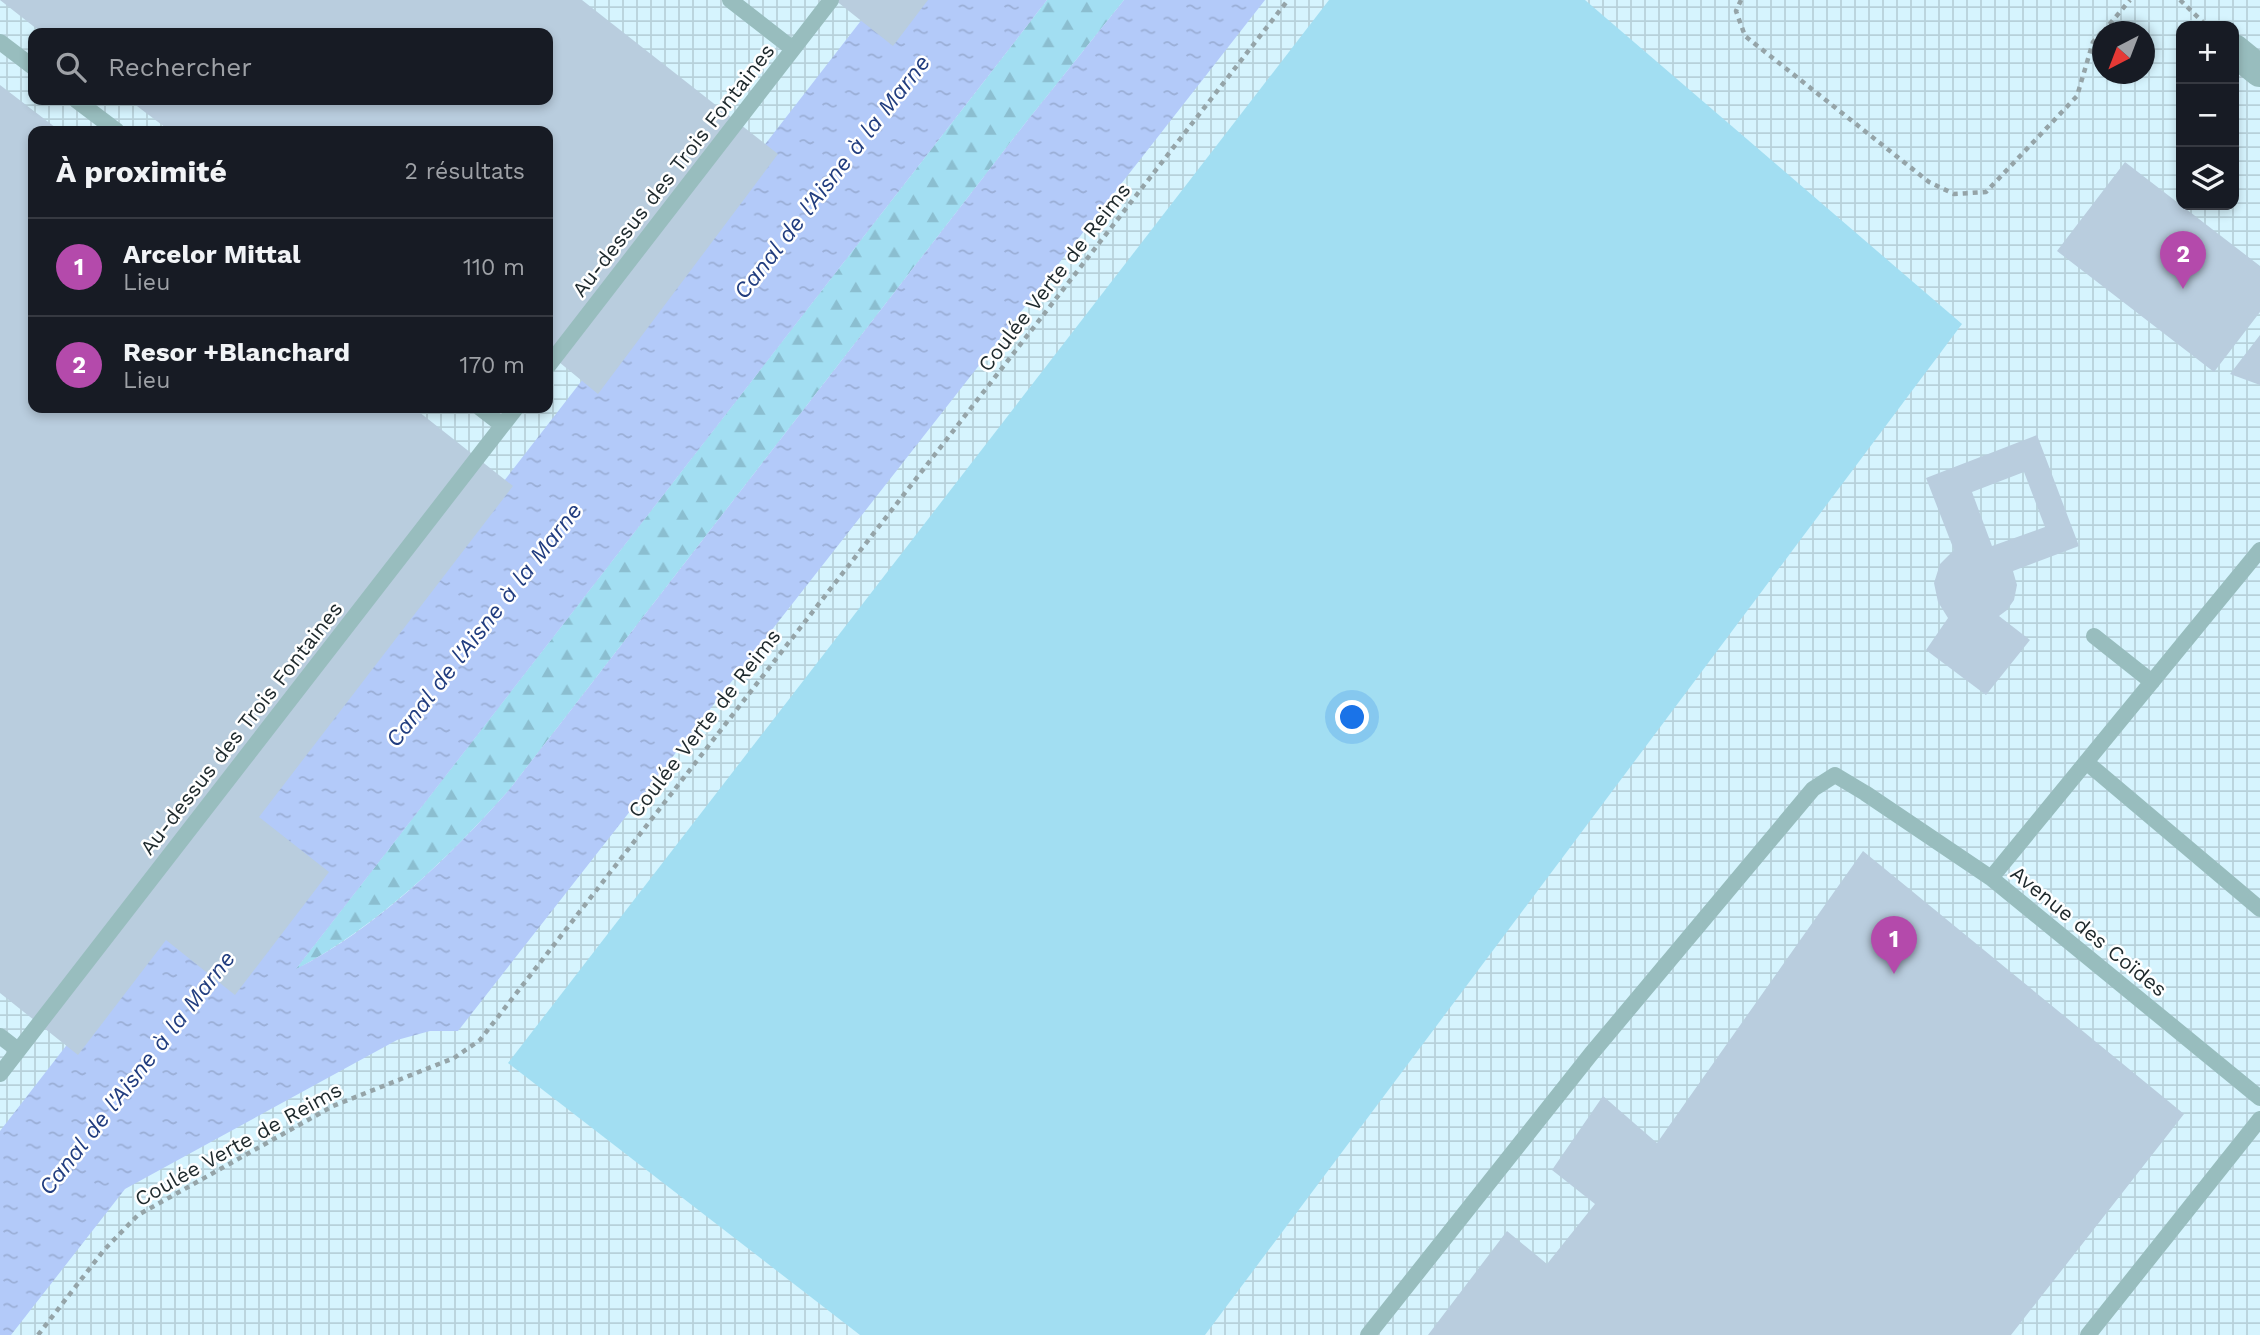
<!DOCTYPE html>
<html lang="fr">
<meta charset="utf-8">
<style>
:root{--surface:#171b24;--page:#242831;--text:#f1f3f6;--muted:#9ea1a6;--line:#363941;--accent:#b44aab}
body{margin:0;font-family:"Work Sans",sans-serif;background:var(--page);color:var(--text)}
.controls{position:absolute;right:21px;top:21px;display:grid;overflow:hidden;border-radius:14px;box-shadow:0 4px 10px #0003}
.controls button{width:63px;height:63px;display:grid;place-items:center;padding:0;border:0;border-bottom:2px solid var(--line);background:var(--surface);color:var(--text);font:35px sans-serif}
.compass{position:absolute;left:2092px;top:21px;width:63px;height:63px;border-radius:50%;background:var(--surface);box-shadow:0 4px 10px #0003;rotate:222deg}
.you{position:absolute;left:1353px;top:718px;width:24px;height:24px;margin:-18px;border:5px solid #fff;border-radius:50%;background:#1a73e8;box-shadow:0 0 0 10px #1a73e833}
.badge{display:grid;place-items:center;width:46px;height:46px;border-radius:50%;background:var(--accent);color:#fff;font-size:23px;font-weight:700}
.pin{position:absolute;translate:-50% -58px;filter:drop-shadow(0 2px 4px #0008)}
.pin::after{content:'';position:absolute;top:37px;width:24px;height:21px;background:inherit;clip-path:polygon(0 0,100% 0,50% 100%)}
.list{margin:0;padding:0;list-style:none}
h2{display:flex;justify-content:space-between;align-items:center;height:91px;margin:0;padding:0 28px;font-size:30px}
h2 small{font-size:23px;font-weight:400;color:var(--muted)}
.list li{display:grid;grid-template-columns:46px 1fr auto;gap:21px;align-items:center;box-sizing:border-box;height:98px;padding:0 28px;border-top:2px solid var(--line)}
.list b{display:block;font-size:26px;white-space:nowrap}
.list p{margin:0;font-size:23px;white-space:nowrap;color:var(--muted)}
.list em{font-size:23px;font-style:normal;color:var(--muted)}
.icon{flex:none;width:38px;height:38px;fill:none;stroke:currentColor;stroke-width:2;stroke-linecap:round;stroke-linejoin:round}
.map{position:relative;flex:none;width:2260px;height:1335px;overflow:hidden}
.search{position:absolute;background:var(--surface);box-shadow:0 4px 10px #0003;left:28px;top:28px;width:525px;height:77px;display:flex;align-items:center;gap:18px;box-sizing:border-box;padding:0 24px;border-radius:14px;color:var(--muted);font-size:26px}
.panel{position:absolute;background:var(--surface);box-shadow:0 4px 10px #0003;left:28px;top:126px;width:525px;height:287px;border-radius:14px}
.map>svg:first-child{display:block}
.industrial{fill:url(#industrial-grid);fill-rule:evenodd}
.grass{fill:#a2def2}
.forest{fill:url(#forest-firs)}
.water{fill:url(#water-ripples)}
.building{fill:#b9cdde;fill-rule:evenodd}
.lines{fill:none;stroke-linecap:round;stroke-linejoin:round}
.path{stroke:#95a4a8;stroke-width:4.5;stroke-dasharray:5 5;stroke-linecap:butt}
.lane{stroke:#98bdbe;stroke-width:16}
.street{stroke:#98bdbe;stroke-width:32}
.labels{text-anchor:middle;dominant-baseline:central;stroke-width:5;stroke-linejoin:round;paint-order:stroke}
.street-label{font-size:21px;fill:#1e292c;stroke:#fff}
.water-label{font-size:23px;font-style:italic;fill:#213d7f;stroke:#fff}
</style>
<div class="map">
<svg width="2260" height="1335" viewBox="0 0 2260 1335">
<defs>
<pattern id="industrial-grid" width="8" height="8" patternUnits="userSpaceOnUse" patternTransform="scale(1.75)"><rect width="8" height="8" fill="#d6f4fe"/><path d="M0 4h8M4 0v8" fill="none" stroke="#b7d1da"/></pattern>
<pattern id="forest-firs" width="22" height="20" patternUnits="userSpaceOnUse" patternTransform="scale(1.75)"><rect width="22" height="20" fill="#a2def2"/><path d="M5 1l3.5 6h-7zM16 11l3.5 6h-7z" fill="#8bbed0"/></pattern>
<pattern id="water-ripples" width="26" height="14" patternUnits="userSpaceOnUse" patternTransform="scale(1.75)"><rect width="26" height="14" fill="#b3caf9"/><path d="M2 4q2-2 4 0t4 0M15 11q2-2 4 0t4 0" fill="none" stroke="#9aaed6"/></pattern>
</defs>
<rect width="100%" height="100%" fill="#e8f9fe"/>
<path class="industrial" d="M0,0h2260v1335h-2260zM2181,26h53v179h-53zM2102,32h42v42h-42zM33,33h515v67h-515zM33,131h515v277h-515z"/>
<path class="grass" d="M1329,0h256l377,324 -757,1011h-345l-352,-272z"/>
<path class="forest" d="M1047,0h77l-97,121 -518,669c-60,68 -134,138 -214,180z"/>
<path class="water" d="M877,0h170l-751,969c77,-38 156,-114 213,-179l518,-669 97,-121h141l-807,1031h-28l-33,9 -272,149 -114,146h-11v-204z"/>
<path class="building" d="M0,0h582l196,154 -180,240 -50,-41v-222h-378l-41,-31h419v-67h-506z
M835,0h93l-35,46z
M0,85l60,46h-27v277h381l99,78 -254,331 70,55 -94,123 -69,-55 -88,115 -78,-62z
M2125,162l135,104v46l-46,60 -157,-121z
M2260,335v50l-30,-11z
M2037,435l42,111 -66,25 4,14 -3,15 -7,10 -8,6 31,24 -44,55 -60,-45 22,-32 -10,-16 -4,-19 6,-19 14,-14 -28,-72zM2024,472l21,55 -53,19 -20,-54z
M1863,851l321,263 -173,221h-583l79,-104 40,33 48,-60 -43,-34 51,-74 54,47z"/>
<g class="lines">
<path class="path" d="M1741,0l-5,11 9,25 184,146 25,12 32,-2 91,-96 16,-54 9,-10
M2180,0l27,26
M2103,32l27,-32
M38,1335l66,-85 34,-35 195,-109 121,-48 26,-18 808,-1040"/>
<path class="lane" d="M730,0l63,49
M0,42l33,25
M76,100l41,31
M548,366l283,-366
M480,408l22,17
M2260,550l-269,328 269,220
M2094,636l58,46
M2086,762l174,147
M0,1036l18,14
M0,1074l516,-666
M1368,1335l223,-281 222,-265 22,-14 30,18 126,85
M2088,1335l172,-216"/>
<path class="street" d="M2234,50l26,21"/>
</g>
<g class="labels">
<g class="street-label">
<text transform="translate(673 170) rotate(-52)">Au-dessus des Trois Fontaines</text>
<text transform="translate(1054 277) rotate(-52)">Coulée Verte de Reims</text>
<text transform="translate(704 723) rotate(-52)">Coulée Verte de Reims</text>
<text transform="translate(241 728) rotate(-52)">Au-dessus des Trois Fontaines</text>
<text transform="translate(2089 931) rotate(39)">Avenue des Coïdes</text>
<text transform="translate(238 1144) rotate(-29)">Coulée Verte de Reims</text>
</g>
<g class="water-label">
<text transform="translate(832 177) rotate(-52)">Canal de l'Aisne à la Marne</text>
<text transform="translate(484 625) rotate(-52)">Canal de l'Aisne à la Marne</text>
<text transform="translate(137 1073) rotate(-52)">Canal de l'Aisne à la Marne</text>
</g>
</g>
</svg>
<div class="controls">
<button>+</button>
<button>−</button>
<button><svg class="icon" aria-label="layers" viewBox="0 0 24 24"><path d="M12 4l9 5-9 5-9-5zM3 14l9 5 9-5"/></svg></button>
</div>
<svg class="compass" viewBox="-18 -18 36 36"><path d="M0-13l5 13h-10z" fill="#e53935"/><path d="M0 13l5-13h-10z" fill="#9ea1a6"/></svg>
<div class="you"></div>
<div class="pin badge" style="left:1894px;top:974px">1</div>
<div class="pin badge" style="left:2183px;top:289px">2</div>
<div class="search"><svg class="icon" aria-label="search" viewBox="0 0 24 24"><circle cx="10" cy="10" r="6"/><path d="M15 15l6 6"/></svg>Rechercher</div>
<section class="panel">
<h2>À proximité<small>2 résultats</small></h2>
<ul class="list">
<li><span class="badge">1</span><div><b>Arcelor Mittal</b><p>Lieu</p></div><em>110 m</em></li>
<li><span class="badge">2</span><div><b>Resor +Blanchard</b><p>Lieu</p></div><em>170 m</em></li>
</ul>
</section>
</div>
